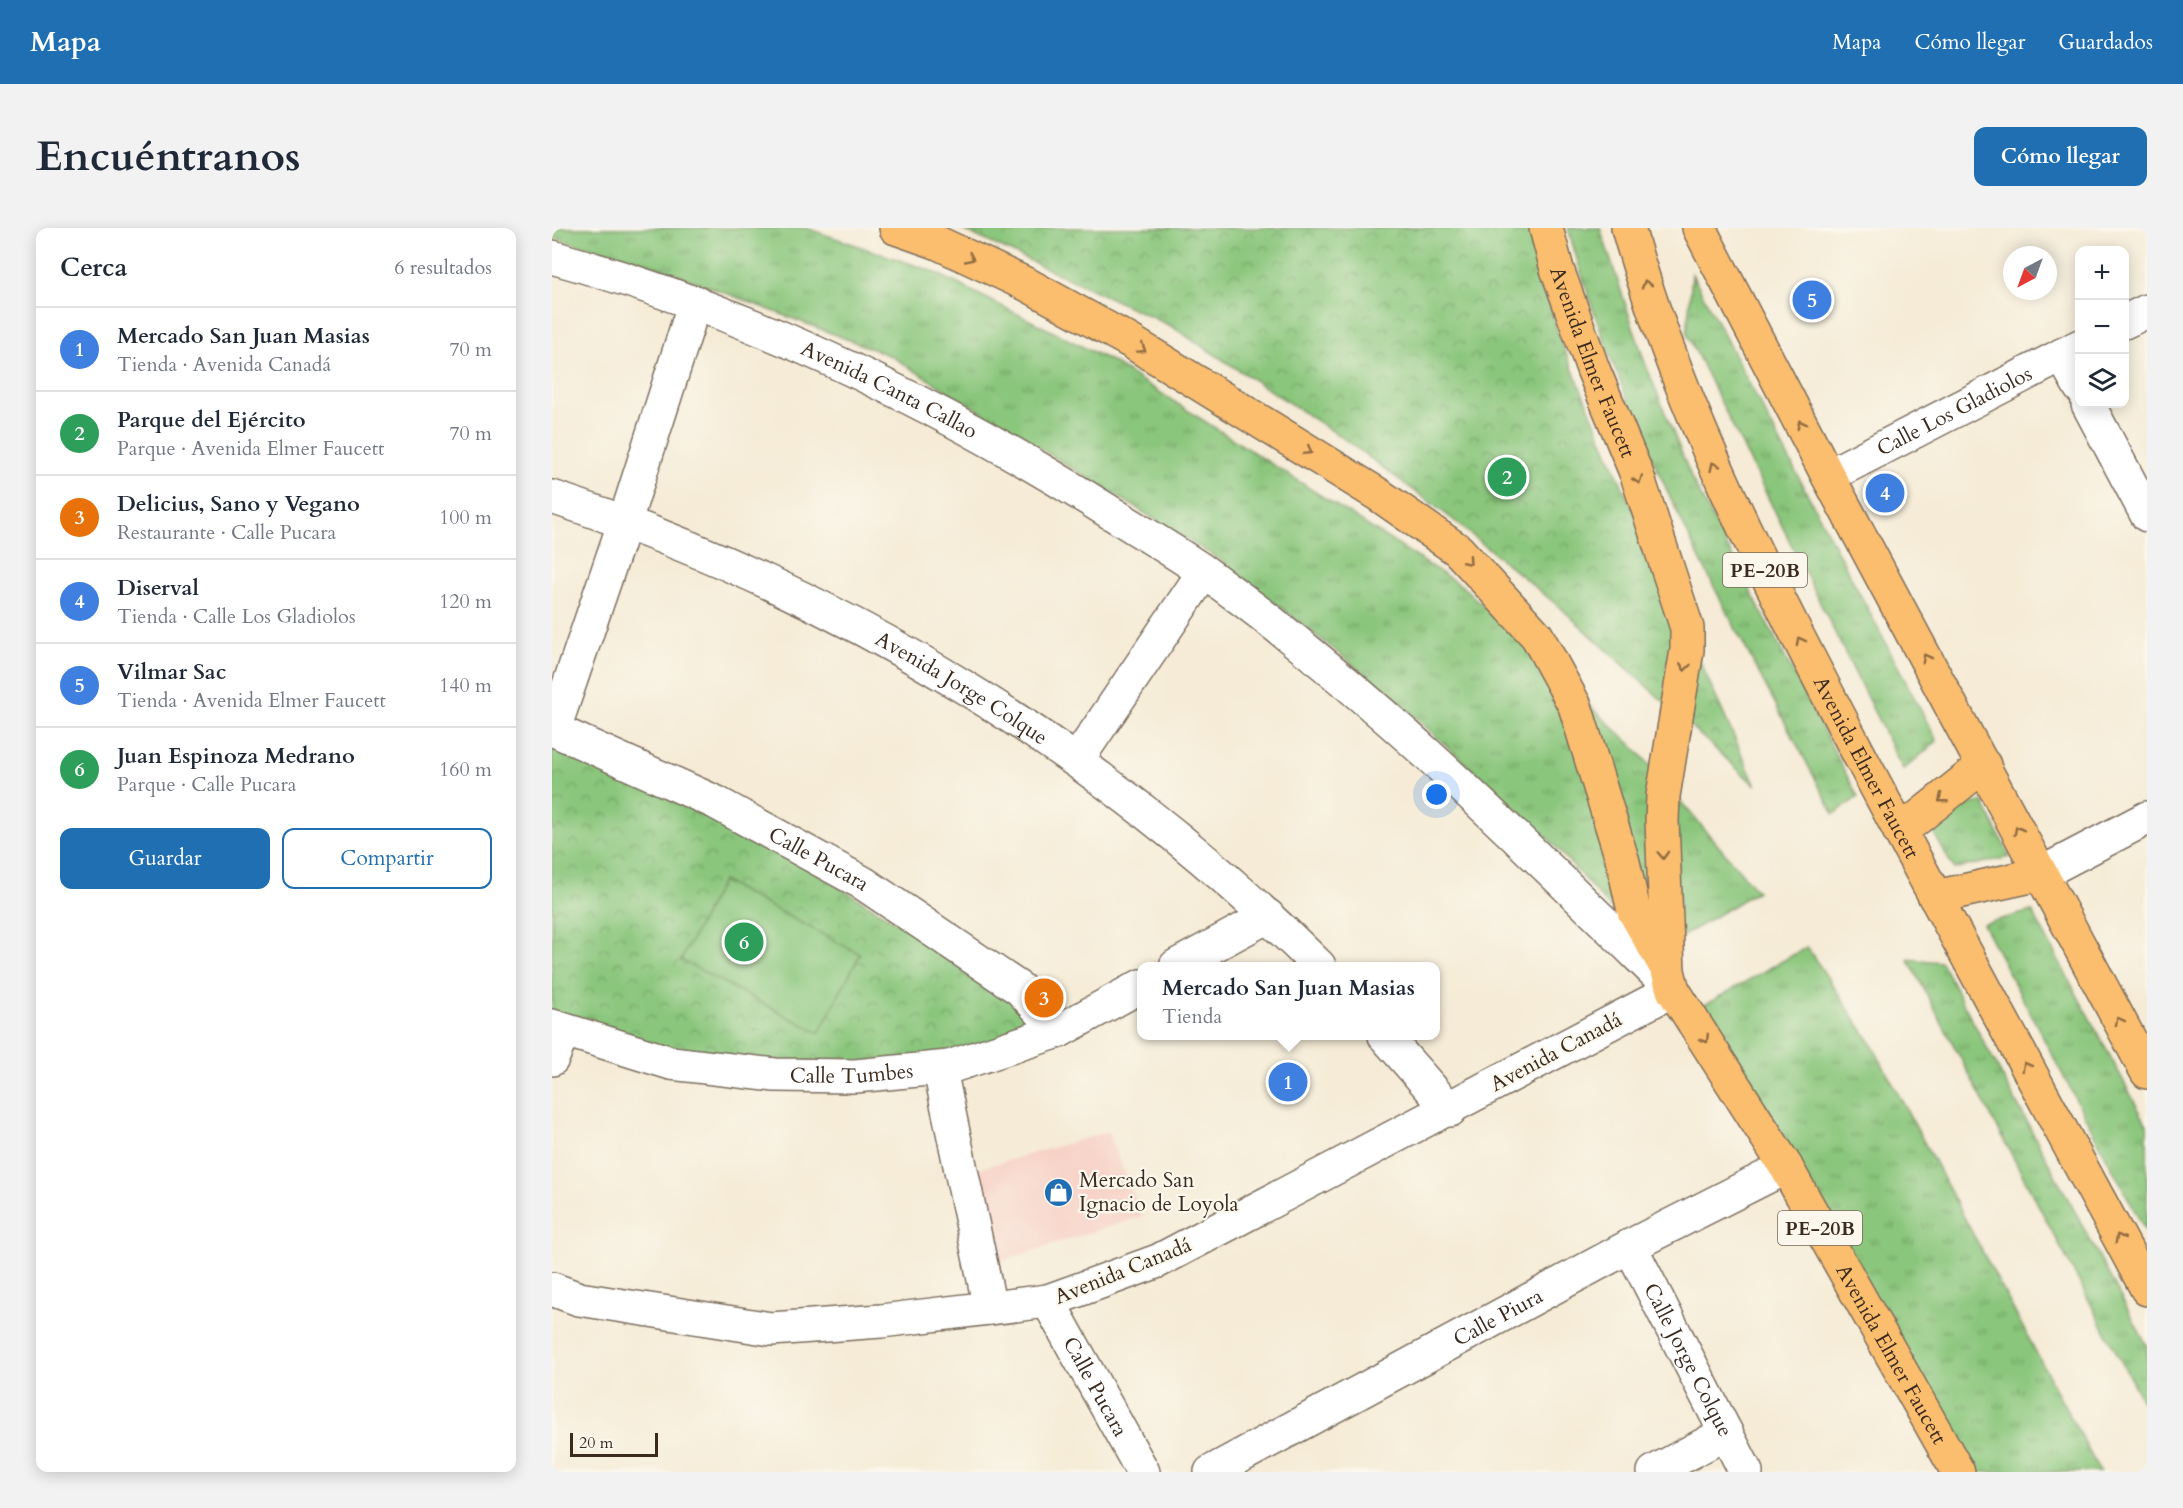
<!DOCTYPE html>
<html lang="es">
<meta charset="utf-8">
<style>
:root{--surface:#fff;--page:#f2f2f3;--text:#1f2937;--muted:#747a83;--line:#e0e1e3;--accent:#1f6fb2}
body{margin:0;font-family:Cardo,serif;background:var(--page);color:var(--text)}
.controls{position:absolute;right:18px;top:18px;display:grid;overflow:hidden;border-radius:12px;box-shadow:0 3px 15px #0003}
.controls button{width:54px;height:54px;display:grid;place-items:center;padding:0;border:0;border-bottom:2px solid var(--line);background:var(--surface);color:var(--text);font:30px sans-serif}
.compass{position:absolute;left:1451px;top:18px;width:54px;height:54px;border-radius:50%;background:var(--surface);box-shadow:0 3px 15px #0003;rotate:221deg}
.scale{position:absolute;left:18px;bottom:15px;width:88px;box-sizing:border-box;padding-left:6px;border:3px solid #3b2a1e;border-top:0;font-size:16px;line-height:21px;white-space:nowrap;color:#3b2a1e;-webkit-text-stroke:4px #fbf7ec;paint-order:stroke}
.you{position:absolute;left:885px;top:567px;width:21px;height:21px;margin:-15px;border:4px solid #fff;border-radius:50%;background:#1a73e8;box-shadow:0 0 0 9px #1a73e833}
.badge{display:grid;place-items:center;width:39px;height:39px;border-radius:50%;background:var(--accent);color:#fff;font-size:20px;font-weight:700}
.pin{position:absolute;translate:-50% -50%;border:3px solid #fff;box-shadow:0 2px 6px #0006}
.popup{position:absolute;left:585px;top:734px;width:303px;height:78px;box-sizing:border-box;display:grid;place-content:center;border-radius:12px;background:var(--surface);filter:drop-shadow(0 2px 4px #0005);font-size:20px;white-space:nowrap;color:var(--muted)}
.popup b{font-size:22px;color:var(--text)}
.popup::after{content:'';position:absolute;left:50%;top:100%;margin-left:-12px;border:12px solid transparent;border-top-color:var(--surface)}
.list{margin:0;padding:0;list-style:none}
h2{display:flex;justify-content:space-between;align-items:center;height:78px;margin:0;padding:0 24px;font-size:26px}
h2 small{font-size:20px;font-weight:400;color:var(--muted)}
.list li{display:grid;grid-template-columns:39px 1fr auto;gap:18px;align-items:center;box-sizing:border-box;height:84px;padding:0 24px;border-top:2px solid var(--line)}
.list b{display:block;font-size:22px;white-space:nowrap}
.list p{margin:0;font-size:20px;white-space:nowrap;color:var(--muted)}
.list em{font-size:20px;font-style:normal;color:var(--muted)}
.actions{display:flex;gap:12px;padding:18px 24px}
.actions a{flex:1;padding:14px 0;border:2px solid var(--accent);border-radius:12px;text-align:center;font-size:21px;color:var(--accent)}
.actions .main{background:var(--accent);color:#fff}
.icon{flex:none;width:33px;height:33px;fill:none;stroke:currentColor;stroke-width:2;stroke-linecap:round;stroke-linejoin:round}
.map{position:relative;flex:none;width:1595px;height:1244px;overflow:hidden;border-radius:12px}
header{display:flex;align-items:center;gap:36px;box-sizing:border-box;height:84px;padding:0 30px;background:var(--accent);color:#fff}
header strong{font-size:28px}
nav{display:flex;gap:33px;margin-inline-start:auto;font-size:21px}
.intro{display:flex;align-items:center;justify-content:space-between;box-sizing:border-box;height:144px;padding:0 36px}
h1{margin:0;font-size:42px}
.button{padding:15px 27px;border-radius:12px;background:var(--accent);color:#fff;font-size:21px;font-weight:700}
main{display:flex;gap:36px;padding:0 36px}
aside{flex:1;background:var(--surface);border-radius:12px;box-shadow:0 3px 15px #0003}
.map>svg:first-child{display:block}
.built{fill:#f7d1c6}
.grass{fill:url(#grass-tufts);stroke:#62784c;stroke-width:1.5}
.park{fill:url(#park-crowns);stroke:#62784c;stroke-width:1.5}
.pitch{fill:#8ac67b;stroke:#62784c;stroke-width:1.5}
.lines{fill:none;stroke-linecap:round;stroke-linejoin:round}
.minor-casing{stroke:#7c6e5e;stroke-width:36}
.major-casing{stroke:#7c6e5e;stroke-width:36}
.highway-casing{stroke:#7c6e5e;stroke-width:36}
.minor{stroke:#fff;stroke-width:33}
.major{stroke:#fbbd6e;stroke-width:33}
.highway{stroke:#fbbd6e;stroke-width:33}
.oneway{stroke:#916c42}
.labels{text-anchor:middle;dominant-baseline:central;stroke-width:4.5;stroke-linejoin:round;paint-order:stroke}
.shield{fill:#fbf7ec;stroke:#75685c;stroke-width:1.5}
.shield-label{font-size:20px;font-weight:bold;fill:#3b2a1e}
.street-label{font-size:21px;fill:#3b2a1e;stroke:#fbf7ec}
.poi-label{font-size:21px;fill:#3b2a1e;stroke:#fbf7ec;text-anchor:start}
</style>
<header>
<strong>Mapa</strong>
<nav><a>Mapa</a><a>Cómo llegar</a><a>Guardados</a></nav>
</header>
<div class="intro"><h1>Encuéntranos</h1><a class="button">Cómo llegar</a></div>
<main>
<aside>
<h2>Cerca<small>6 resultados</small></h2>
<ul class="list">
<li><span class="badge" style="background:#3f7fe0">1</span><div><b>Mercado San Juan Masias</b><p>Tienda · Avenida Canadá</p></div><em>70 m</em></li>
<li><span class="badge" style="background:#2e9e5b">2</span><div><b>Parque del Ejército</b><p>Parque · Avenida Elmer Faucett</p></div><em>70 m</em></li>
<li><span class="badge" style="background:#e8710a">3</span><div><b>Delicius, Sano y Vegano</b><p>Restaurante · Calle Pucara</p></div><em>100 m</em></li>
<li><span class="badge" style="background:#3f7fe0">4</span><div><b>Diserval</b><p>Tienda · Calle Los Gladiolos</p></div><em>120 m</em></li>
<li><span class="badge" style="background:#3f7fe0">5</span><div><b>Vilmar Sac</b><p>Tienda · Avenida Elmer Faucett</p></div><em>140 m</em></li>
<li><span class="badge" style="background:#2e9e5b">6</span><div><b>Juan Espinoza Medrano</b><p>Parque · Calle Pucara</p></div><em>160 m</em></li>
</ul>
<div class="actions"><a class="main">Guardar</a><a>Compartir</a></div>
</aside>
<div class="map">
<svg width="1595" height="1244" viewBox="0 0 1595 1244">
<defs>
<pattern id="grass-tufts" width="24" height="20" patternUnits="userSpaceOnUse" patternTransform="scale(1.5)"><rect width="24" height="20" fill="#8ac67b"/><path d="M3 7l-1-3M5 7V3M7 7l1-3M15 17l-1-3M17 17v-4M19 17l1-3" fill="none" stroke="#72a164"/></pattern>
<pattern id="park-crowns" width="20" height="18" patternUnits="userSpaceOnUse" patternTransform="scale(1.5)"><rect width="20" height="18" fill="#8ac67b"/><path d="M2 6a3 3 0 1 1 6 0M12 15a3 3 0 1 1 6 0" fill="none" stroke="#72a164"/></pattern>
</defs>
<rect width="100%" height="100%" fill="#fbf7ec"/>
<filter id="ink" filterUnits="userSpaceOnUse"><feTurbulence type="fractalNoise" baseFrequency=".0167" numOctaves="2"/><feDisplacementMap in="SourceGraphic" scale="12" xChannelSelector="R" yChannelSelector="G"/><feConvolveMatrix kernelMatrix="1 2 1 2 8 2 1 2 1" color-interpolation-filters="sRGB"/></filter>
<filter id="wash" filterUnits="userSpaceOnUse"><feTurbulence type="fractalNoise" baseFrequency=".008" numOctaves="4" result="noise"/><feDisplacementMap in="SourceGraphic" scale="24" xChannelSelector="R" yChannelSelector="G"/><feGaussianBlur stdDeviation="1.35" result="paint"/><feColorMatrix in="noise" values="0 0 0 0 0 0 0 0 0 0 0 0 0 0 0 0 0 1.4 0 .05"/><feComposite in="paint" operator="in"/></filter>
<g filter="url(#wash)">
<rect width="100%" height="100%" fill="#f5ebd6"/>
<path class="built" d="M556,904l34,84 -141,45 -23,-92z"/>
<path class="grass" d="M0,0h254l126,43 177,89 353,226 173,162 122,143 -105,64 -106,-119 -161,-146 -163,-129 -331,-205 -252,-96 -87,-22z
M1016,0h32l45,135 47,116 166,318 -24,17c-100,-189 -209,-378 -266,-586z
M1140,46l245,467 -34,29 -216,-436z
M1431,574l27,55 -56,12 -21,-37 28,-27z
M1480,683l115,214v109l-164,-310z
M1255,719l64,96 229,429h-134l-272,-461z
M1356,731l33,3 206,384v64z"/>
<path class="park" d="M407,0h569l31,109 85,200 112,249 -194,-177 -111,-91 -111,-82 -169,-110z
M0,508l159,72 304,187 33,38 -272,54 -224,-62z"/>
<path class="pitch" d="M170,653l138,73 -41,79 -138,-73z"/>
</g>
<g filter="url(#ink)">
<g class="lines">
<defs>
<g id="minor">
<path id="s1" d="M0,29c198,55 382,144 556,254 32,20 66,40 98,62 170,122 318,271 467,417l-515,271 -110,40 -167,20 -110,8 -192,-30 -27,-10"/>
<path d="M1572,94l23,-11"/>
<path d="M1510,127l18,32"/>
<path d="M1536,176l59,111"/>
<path id="s2" d="M1276,248l252,-130"/>
<path id="s3" d="M0,269c289,95 552,254 767,469"/>
<path id="s4" d="M0,501l163,73 148,81 157,106 39,42"/>
<path d="M2,501l71,-208 70,-219"/>
<path d="M525,532l127,-188"/>
<path d="M1488,646l107,-56"/>
<path d="M624,738l92,-50"/>
<path id="s5" d="M0,798l119,37 104,12 80,1 94,-9 110,-36 82,-45"/>
<path d="M833,808l65,74"/>
<path d="M0,831l12,-29"/>
<path d="M388,842l50,238"/>
<path id="s6" d="M1078,1018l116,226"/>
<path id="s7" d="M496,1073l95,171"/>
<path id="s8" d="M659,1244l419,-226 156,-79"/>
<path d="M1102,1244l72,-39"/>
</g>
<path id="major" d="M1147,0l129,248 319,596"/>
<g id="highway">
<path d="M344,0l40,14 92,43 102,56 249,154 79,55 79,86 38,70 48,156 11,49 32,56"/>
<path id="s9" d="M994,0l11,41 36,100 44,106 50,153v22l-24,146 -1,25 6,150 5,19 113,177 172,305"/>
<path id="s10" d="M1076,0c53,188 144,360 234,532 94,177 190,353 285,529"/>
<path d="M1348,604l84,-67"/>
<path d="M1383,669l105,-23"/>
</g>
</defs>
<use href="#minor" class="minor-casing"/>
<use href="#major" class="major-casing"/>
<use href="#highway" class="highway-casing"/>
<use href="#minor" class="minor"/>
<use href="#major" class="major"/>
<use href="#highway" class="highway"/>
</g>
<defs><path id="oneway-chevron" d="M-2-3.5L2.5 0L-2 3.5" fill="none" stroke-width="1.6" stroke-linecap="round" stroke-linejoin="round" transform="scale(1.5)"/></defs>
<g class="oneway">
<use href="#oneway-chevron" transform="translate(418 30) rotate(25)"/>
<use href="#oneway-chevron" transform="translate(1094 56) rotate(-108)"/>
<use href="#oneway-chevron" transform="translate(590 121) rotate(32)"/>
<use href="#oneway-chevron" transform="translate(1249 196) rotate(-117)"/>
<use href="#oneway-chevron" transform="translate(756 223) rotate(32)"/>
<use href="#oneway-chevron" transform="translate(1162 238) rotate(-116)"/>
<use href="#oneway-chevron" transform="translate(1086 252) rotate(71)"/>
<use href="#oneway-chevron" transform="translate(916 333) rotate(48)"/>
<use href="#oneway-chevron" transform="translate(1248 413) rotate(-118)"/>
<use href="#oneway-chevron" transform="translate(1374 430) rotate(-118)"/>
<use href="#oneway-chevron" transform="translate(1133 439) rotate(98)"/>
<use href="#oneway-chevron" transform="translate(1390 571) rotate(142)"/>
<use href="#oneway-chevron" transform="translate(1466 602) rotate(-117)"/>
<use href="#oneway-chevron" transform="translate(1111 627) rotate(88)"/>
<use href="#oneway-chevron" transform="translate(1567 793) rotate(-118)"/>
<use href="#oneway-chevron" transform="translate(1153 811) rotate(58)"/>
<use href="#oneway-chevron" transform="translate(1474 838) rotate(-118)"/>
<use href="#oneway-chevron" transform="translate(1567 1010) rotate(-118)"/>
</g>
</g>
<defs>
<symbol id="shop-disc" viewBox="-11 -11 22 22"><circle r="9.5" fill="#1f6fb2" stroke="#fbf7ec"/><path d="M-5-2.5h2.3a2.7 3.5 0 0 1 5.4 0H5L5.5 6h-11ZM-1.5-2.5h3a1.5 2.3 0 0 0-3 0Z" fill="#fff"/></symbol>
</defs>
<g fill-rule="evenodd">
<use href="#shop-disc" x="490" y="948" width="33" height="33"/>
</g>
<g class="labels">
<g class="shield">
<rect x="1171" y="325" width="84" height="34" rx="4.5"/>
<rect x="1226" y="983" width="84" height="34" rx="4.5"/>
</g>
<g class="shield-label">
<text x="1213" y="342">PE-20B</text>
<text x="1268" y="1000">PE-20B</text>
</g>
<g class="street-label">
<text stroke="none"><textPath href="#s9" startOffset="142">Avenida Elmer Faucett</textPath></text>
<text stroke="none"><textPath href="#s1" startOffset="363">Avenida Canta Callao</textPath></text>
<text stroke="none"><textPath href="#s2" startOffset="142">Calle Los Gladiolos</textPath></text>
<text stroke="none"><textPath href="#s3" startOffset="453">Avenida Jorge Colque</textPath></text>
<text stroke="none"><textPath href="#s10" startOffset="591">Avenida Elmer Faucett</textPath></text>
<text stroke="none"><textPath href="#s4" startOffset="297">Calle Pucara</textPath></text>
<text transform="translate(1004 824) rotate(-28)">Avenida Canadá</text>
<text stroke="none"><textPath href="#s5" startOffset="306">Calle Tumbes</textPath></text>
<text transform="translate(571 1043) rotate(-22)">Avenida Canadá</text>
<text stroke="none"><textPath href="#s8" startOffset="326">Calle Piura</textPath></text>
<text stroke="none"><textPath href="#s9" startOffset="1214">Avenida Elmer Faucett</textPath></text>
<text stroke="none"><textPath href="#s6" startOffset="128">Calle Jorge Colque</textPath></text>
<text stroke="none"><textPath href="#s7" startOffset="98">Calle Pucara</textPath></text>
</g>
<g class="poi-label">
<text x="527" y="952">Mercado San<tspan x="527" dy="24">Ignacio de Loyola</tspan></text>
</g>
</g>
</svg>
<div class="controls">
<button>+</button>
<button>−</button>
<button><svg class="icon" aria-label="layers" viewBox="0 0 24 24"><path d="M12 4l9 5-9 5-9-5zM3 14l9 5 9-5"/></svg></button>
</div>
<svg class="compass" viewBox="-18 -18 36 36"><path d="M0-13l5 13h-10z" fill="#e53935"/><path d="M0 13l5-13h-10z" fill="#747a83"/></svg>
<div class="scale">20 m</div>
<div class="you"></div>
<div class="pin badge" style="left:736px;top:854px;background:#3f7fe0">1</div>
<div class="popup"><b>Mercado San Juan Masias</b>Tienda</div>
<div class="pin badge" style="left:955px;top:249px;background:#2e9e5b">2</div>
<div class="pin badge" style="left:492px;top:770px;background:#e8710a">3</div>
<div class="pin badge" style="left:1333px;top:265px;background:#3f7fe0">4</div>
<div class="pin badge" style="left:1260px;top:72px;background:#3f7fe0">5</div>
<div class="pin badge" style="left:192px;top:714px;background:#2e9e5b">6</div>
</div>
</main>
